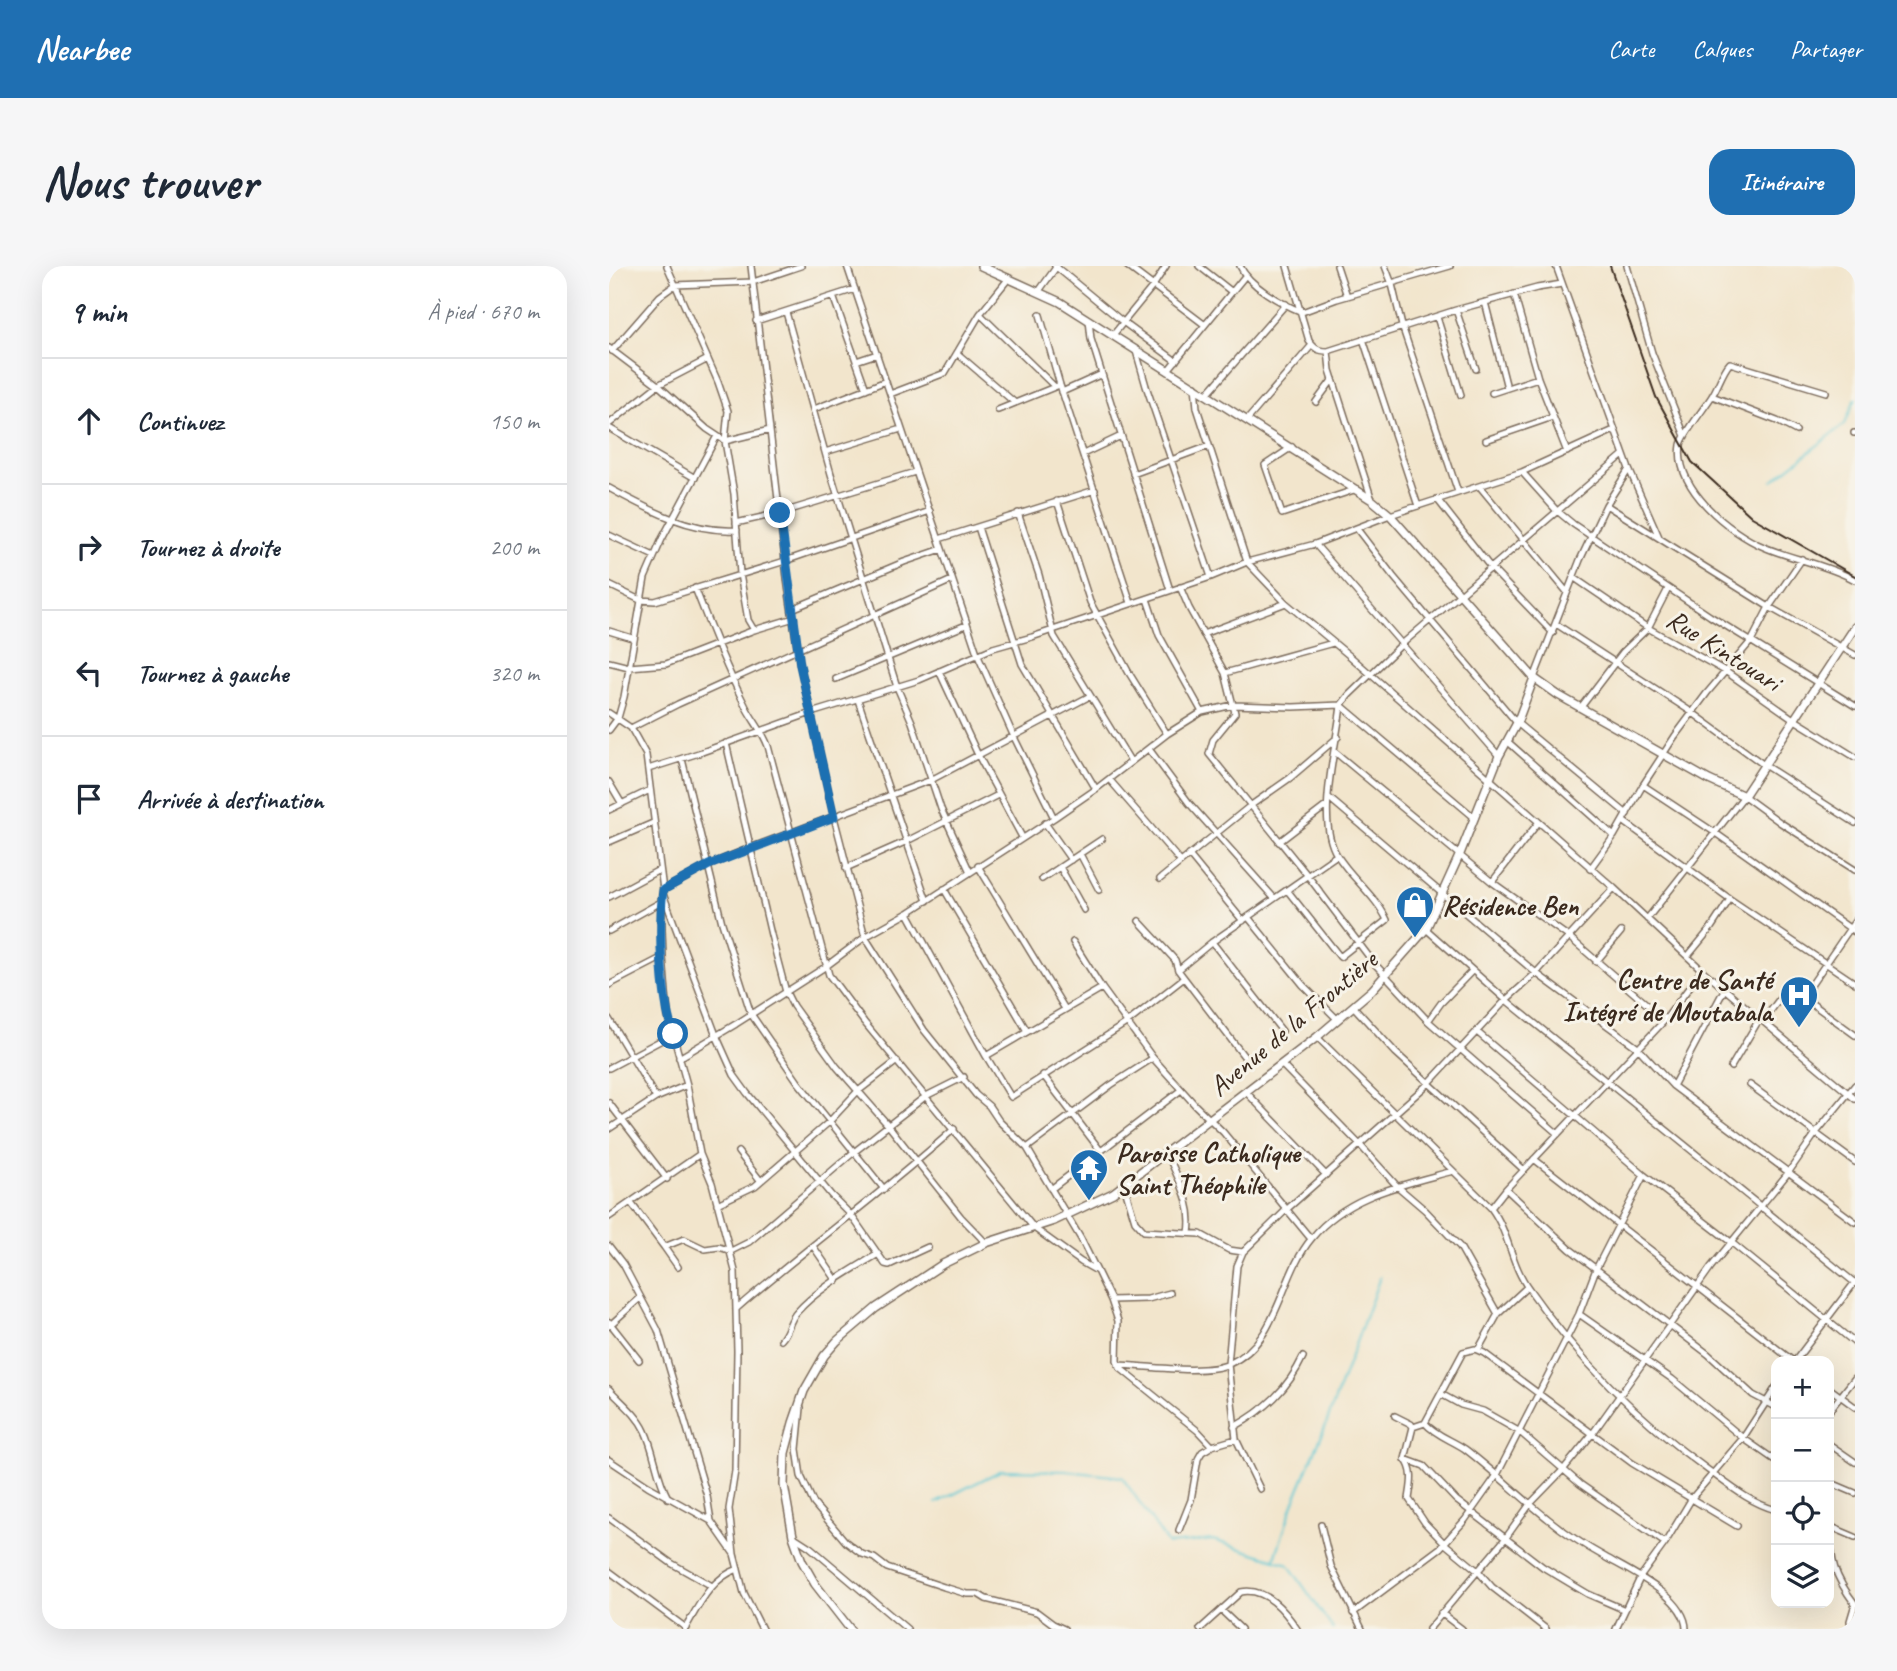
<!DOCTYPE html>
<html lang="fr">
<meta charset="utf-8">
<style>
:root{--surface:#fff;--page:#f6f6f7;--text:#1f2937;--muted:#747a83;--line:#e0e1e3;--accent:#1f6fb2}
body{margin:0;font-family:Caveat,sans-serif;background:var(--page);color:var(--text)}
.controls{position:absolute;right:21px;bottom:21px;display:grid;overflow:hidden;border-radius:14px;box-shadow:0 7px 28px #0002}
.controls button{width:63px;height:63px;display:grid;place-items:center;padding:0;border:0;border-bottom:2px solid var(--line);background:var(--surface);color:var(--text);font:35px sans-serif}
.stop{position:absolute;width:21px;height:21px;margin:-16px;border:5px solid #1f6fb2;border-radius:50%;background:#fff}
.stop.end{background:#1f6fb2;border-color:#fff;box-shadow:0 2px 7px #0008}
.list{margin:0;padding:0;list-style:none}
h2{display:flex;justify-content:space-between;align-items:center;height:91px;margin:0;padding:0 28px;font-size:30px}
h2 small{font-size:23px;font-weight:400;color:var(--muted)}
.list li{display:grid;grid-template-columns:46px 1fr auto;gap:21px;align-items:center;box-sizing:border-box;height:126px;padding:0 28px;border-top:2px solid var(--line)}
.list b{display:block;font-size:26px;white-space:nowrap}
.list em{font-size:23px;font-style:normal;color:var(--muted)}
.icon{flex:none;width:38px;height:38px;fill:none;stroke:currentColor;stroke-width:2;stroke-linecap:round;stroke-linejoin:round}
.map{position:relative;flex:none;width:1246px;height:1363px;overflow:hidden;border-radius:21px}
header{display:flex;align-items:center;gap:42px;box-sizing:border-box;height:98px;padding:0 35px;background:var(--accent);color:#fff}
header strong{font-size:33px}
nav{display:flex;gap:38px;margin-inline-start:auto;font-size:24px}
.intro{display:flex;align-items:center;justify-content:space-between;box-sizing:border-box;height:168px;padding:0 42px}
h1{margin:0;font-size:49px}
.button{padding:18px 32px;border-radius:21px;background:var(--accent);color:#fff;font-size:24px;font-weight:700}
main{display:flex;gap:42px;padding:0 42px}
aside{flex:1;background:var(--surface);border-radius:21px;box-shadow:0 7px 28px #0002}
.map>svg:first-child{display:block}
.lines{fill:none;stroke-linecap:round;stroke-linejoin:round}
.stream{stroke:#5ac6d2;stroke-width:2}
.street-casing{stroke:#7b6b5b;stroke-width:8}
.secondary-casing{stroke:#7b6b5b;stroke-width:10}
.street{stroke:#fff;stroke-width:5}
.secondary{stroke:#fff;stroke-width:7}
.rail{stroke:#3b2a1e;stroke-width:2}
.route{stroke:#1f6fb2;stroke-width:9}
.labels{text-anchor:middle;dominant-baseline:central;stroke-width:6;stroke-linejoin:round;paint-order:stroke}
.street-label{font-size:28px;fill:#3b2a1e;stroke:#f7f3e8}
.poi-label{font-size:28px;font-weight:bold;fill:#3b2a1e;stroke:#f7f3e8;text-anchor:start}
</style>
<header>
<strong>Nearbee</strong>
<nav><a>Carte</a><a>Calques</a><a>Partager</a></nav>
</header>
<div class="intro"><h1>Nous trouver</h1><a class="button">Itinéraire</a></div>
<main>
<aside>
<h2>9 min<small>À pied · 670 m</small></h2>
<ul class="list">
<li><svg class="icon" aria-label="ahead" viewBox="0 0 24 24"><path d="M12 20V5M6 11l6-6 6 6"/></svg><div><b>Continuez</b></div><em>150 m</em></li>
<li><svg class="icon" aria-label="right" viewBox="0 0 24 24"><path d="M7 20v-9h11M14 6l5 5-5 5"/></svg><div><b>Tournez à droite</b></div><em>200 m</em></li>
<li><svg class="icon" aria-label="left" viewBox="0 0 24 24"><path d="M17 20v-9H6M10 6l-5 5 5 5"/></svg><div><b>Tournez à gauche</b></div><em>320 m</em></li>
<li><svg class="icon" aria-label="arrive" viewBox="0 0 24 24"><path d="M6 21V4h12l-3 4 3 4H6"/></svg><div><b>Arrivée à destination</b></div></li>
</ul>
</aside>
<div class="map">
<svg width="1246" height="1363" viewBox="0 0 1246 1363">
<rect width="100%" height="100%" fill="#f7f3e8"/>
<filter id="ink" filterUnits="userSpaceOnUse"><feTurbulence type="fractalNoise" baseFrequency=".0143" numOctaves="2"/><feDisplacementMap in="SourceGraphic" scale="14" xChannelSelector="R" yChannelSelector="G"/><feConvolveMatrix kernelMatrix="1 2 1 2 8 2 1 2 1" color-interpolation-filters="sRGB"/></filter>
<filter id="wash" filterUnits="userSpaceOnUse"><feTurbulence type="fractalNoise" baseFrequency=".00686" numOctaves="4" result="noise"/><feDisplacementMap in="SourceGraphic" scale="28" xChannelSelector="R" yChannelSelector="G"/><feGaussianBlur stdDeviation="1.57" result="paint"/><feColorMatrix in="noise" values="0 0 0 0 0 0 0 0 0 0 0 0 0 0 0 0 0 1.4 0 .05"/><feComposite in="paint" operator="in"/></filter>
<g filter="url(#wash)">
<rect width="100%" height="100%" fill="#f2e5cc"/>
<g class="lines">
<path class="stream" d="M1163,215l73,-57 10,-25
M327,1237l66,-33 65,1 55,6 46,67 45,-4 75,24 45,65
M666,1292l18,-54 32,-77 55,-150"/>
</g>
</g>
<g filter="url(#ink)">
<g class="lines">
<defs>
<path id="street" d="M58,0l51,116 10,29 -3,30 9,53 6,80 8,46 6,10
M142,0l37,320 12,79 34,152 31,120 59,93 52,65 13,11 10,15 28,27 54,91 16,32
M238,0l131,390 36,81 40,81
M446,0l68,56 53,39
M518,0l78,59
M590,0l33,26
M631,0c9,20 42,38 62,46l35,-13 113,-33
M678,0l22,75c6,8 9,10 19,10l128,-41 81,-22 25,-4
M728,0l10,30
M776,0l7,18 10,42 56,166
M1018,0l25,87 33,83
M430,25l18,-25
M905,28l24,84 29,74
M224,30l33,93
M876,36l22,86
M847,44l20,59
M177,46l45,162 66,213 15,35 29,87 29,63
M371,48l74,72
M431,49l20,70 71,218
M828,51l24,78
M480,54l2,19 15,48 64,203
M147,55l99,-32
M504,69l40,-49 13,-20
M754,73l55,167
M0,82l49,37 49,44 18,12 45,-11
M3,85l48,-55 15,-11 78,-3 48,-16
M527,85l10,35 65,191
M719,85l2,19 42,130
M349,88l56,48
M247,95l21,-7
M560,103l76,-93
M586,120l2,22 50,154 39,41 65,54 263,231 88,82 153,129
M453,126l40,-18
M1217,126l-96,-29c-8,9 -11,22 -18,33 -6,10 -30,40 -31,49 -7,43 49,88 83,102 30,13 62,17 91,33
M883,127l46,-15
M281,128l55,-21 35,-59 29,-36
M598,128l79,-90
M1103,130l65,25 19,10
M707,136l17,-23
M205,143l72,-28
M389,144l59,-24
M638,154l65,-75
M0,158l49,-39 50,-26
M0,162l86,50
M1245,167h1
M877,174l67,-23
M683,181l-27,18 17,49 75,-25
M216,186l76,-23
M474,188l38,-18
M1020,203l30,68
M913,206l34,38 17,14 137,92 145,90
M524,208l76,-28
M871,221l87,105
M0,222c38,21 83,45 128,42
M828,233l54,69 62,65
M448,235l33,101 39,71 38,61
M997,239l163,102 86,48
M409,247l21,62 15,61 77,126
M127,257l44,-10 135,-41
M369,261l44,137 74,125
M748,263l36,47 124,147 110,91
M0,269l45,21
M330,273l156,-49
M706,278l184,212
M964,311l75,51 77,43 70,49 60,37
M0,319l31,15 15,1 130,-40 145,-50
M571,321l9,21 36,65 10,40 -22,27 -4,14 99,122 65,86 55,59 130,113
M86,322c16,41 32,82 52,121 7,13 16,23 21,37l61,229 35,47 170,206 47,34 16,9 14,29 7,21 -1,40 3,7 78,63 14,15
M538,333l12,36 43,77
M183,343l112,-47 38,-13
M947,358l137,89 71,52 91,58
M0,365l23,7
M594,368l83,-31
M0,396l20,5 37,-3 88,-34 40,-12
M330,405l39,84 44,82
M616,407l108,-30
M925,412l46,-118 26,-55 23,-36 -73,-203
M227,413l130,-54
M249,434l69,201
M972,441l42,-55 25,-24 20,-39
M0,447l22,15 15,27 17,135 -2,12 2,55 5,59 19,69 13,69 12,29 23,88 2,80 -2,120 -6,38 5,45
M22,462l47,-24 274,-124
M0,464l9,-12 6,-21 21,-119 17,-39 55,-103
M898,475l107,95
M117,477l45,192 15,57 7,14 44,61 51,58 73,92 25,26
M540,483l40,54 85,95
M726,486l157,130 77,55 96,83
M73,493l40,164 29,91 47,68 86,107
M39,503l54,-17 109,-39 108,-33 74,-32 39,-11 179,-60 36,-15 68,-18 75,-29 132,-43 92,-42
M500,513l71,82
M0,516l13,22
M1034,519l71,47 141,100
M719,531l208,176 102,75 35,38 182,136
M0,544l41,-20
M1014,555l107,78 125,84
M436,557l26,37
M0,576l44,-19
M670,576l47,-36
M471,588l19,36
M580,589l54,66
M369,600l87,143
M451,601l24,43
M237,602l59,-26 93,-47
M981,603l24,-33 29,-51 32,-49 32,-43 45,-53 17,-33 33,-48
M433,613l60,-40
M551,613l90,-73 40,-28 48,-41
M883,616l46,-59
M335,623l83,142
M54,624l46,-25 41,-17 181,-68 159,-84
M678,624l53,67 47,-37c-11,-24 -36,-42 -50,-65 -22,-35 0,-109 4,-150l8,-10 53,-51 221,-189
M54,628l53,141 18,40 13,18 84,102 20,20 34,49 4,1 39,-18
M0,631l50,-27
M299,647l78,143
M639,651l55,68 34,34
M1038,653l97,-123 37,27 74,47
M530,655l36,39 3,10 68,89
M1246,655l-52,76 52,38
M817,663l80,71 349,283
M0,665l52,-29
M464,676l29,46 51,70 43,48 27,26 88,107
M603,676l70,89
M1079,690l23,-28 19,-29
M987,696l25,-30
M569,704l34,-28 125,-87
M0,719l54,-28
M493,722l-116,68 25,41 117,-75 56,-44
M744,740l43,47 128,117
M0,753l47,79
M819,755l13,-18 31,-32
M1154,755l24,-32
M868,766l167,143 88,68 123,100
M708,771l174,171c18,24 20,57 38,81 49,70 110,131 179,181 22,16 42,33 68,40
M70,792l57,-34 89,-57 40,-30 43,-24 146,-95 42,-29 71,-55 35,-22 31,-7 60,2 48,-2 134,113
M673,799l78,80 37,41 28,24 35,37 38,67
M1122,801l29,-49
M0,802l64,-34
M434,809l57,75
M1141,819l105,77
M1064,820l51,-96
M637,826l80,83
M0,837l58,76
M0,863l47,-31 31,-13
M418,882l84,-63 42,-27
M129,886l22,28
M558,887c11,27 27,50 22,80
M925,893l259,202
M515,919l11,36 9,10 56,3 29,16 14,2
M442,923l130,-99
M897,923l64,60 138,105 45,41 23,12
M22,937l33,44
M108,938l38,-18 74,-64 28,-30 40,-31
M882,942l15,-19 159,-169 37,-50
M0,951l91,-63
M0,980l14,18 35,66 49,166 4,25 23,33 10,39 18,36
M204,980l24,35
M69,1001l-14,-20 20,-8 21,10 14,-2 12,4 18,-9 105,-90 72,-56 38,-19
M502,1034l37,-1 22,-6
M127,1043c71,-62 148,-117 218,-180
M970,1048l93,65 71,59 33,23
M0,1056l30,38
M0,1060l31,-28
M172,1074c8,-8 8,-20 16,-28 20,-23 55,-42 81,-58
M869,1084l20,-36 29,-27
M1186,1095l60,-79
M509,1099c28,1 87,10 111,-1 51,-23 50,-87 83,-126 35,-43 90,-53 141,-67
M1220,1122l26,19
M0,1123c12,13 28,25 36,42 10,21 11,45 23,67
M832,1128l20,11 22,6 37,21 60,52 85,59
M192,1142l-4,41 4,27 13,28 32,38 16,12 12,4 13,10 57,19 23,7h11l8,5 51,13 16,12 11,5
M1220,1145l26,-33
M786,1150l16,8 2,3 12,-4c10,12 27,17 40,26 29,22 54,47 82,69 18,15 38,28 58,39 24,14 81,40 81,72
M816,1157l38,-71 12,-3 9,4 148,110 105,63
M625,1161c31,-17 54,-38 69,-70
M804,1161l-8,32c10,12 6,26 4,40l16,24 19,20 34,28 14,16 54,42
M1220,1178l26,18
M796,1193l19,7 32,34 87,67 45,27 37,16
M0,1194l39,26 63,35
M1220,1216l26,11
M651,1223l-24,-50 -8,-75 9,-98 6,-14 43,-42 142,-126 78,-84 30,-27 78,-85
M0,1252l62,45 41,23
M712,1259l10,41 31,63
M1220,1260l26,11
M1221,1260c0,35 4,50 25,78l-5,17 2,8
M570,1264l12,-30 7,-41 4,-7 10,-6 24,-7
M184,1270l17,11 97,82
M0,1305l77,57
M612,1344l20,19
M744,1347l87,-65 25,-28 32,-45 82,-161 17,-45 48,-94
M832,1347l21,16
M76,1363c14,-24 25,-50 53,-60
M591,1363l41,-37c25,-5 44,19 56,37
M820,1363l76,-90 25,-35 33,-34 30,-37 118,-166 77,-94 28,-40 39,-48
M1007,1363l25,-53 24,-33 27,-45 51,-60 33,-51"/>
<path id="secondary" d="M372,0l79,36 312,198 18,15 144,163 24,17 151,85 35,16 111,-169
M241,1363l-35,-45 -13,-23 -9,-25 -9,-51 1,-32 8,-30 11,-32 20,-35 13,-15 39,-33 67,-44 43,-21 68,-22 59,-28 204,-156 55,-47 54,-61 34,-75 39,-98 18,-33 17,-45"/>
</defs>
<use href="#street" class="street-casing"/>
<use href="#secondary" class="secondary-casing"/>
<use href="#street" class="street"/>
<use href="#secondary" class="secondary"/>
<path class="rail" d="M1001,0l46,131 36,65 60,55 103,59"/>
</g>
</g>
<g class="lines" filter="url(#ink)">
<path class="route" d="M64,768c-12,-39 -15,-104 -10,-144l46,-25 125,-48 -34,-152 -20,-152"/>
</g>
<defs>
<symbol id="shop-pin" viewBox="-11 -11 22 30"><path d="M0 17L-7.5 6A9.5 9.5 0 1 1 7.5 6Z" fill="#1f6fb2" stroke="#f7f3e8"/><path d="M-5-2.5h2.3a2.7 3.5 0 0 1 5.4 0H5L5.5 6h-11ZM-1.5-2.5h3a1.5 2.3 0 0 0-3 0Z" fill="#fff"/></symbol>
<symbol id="hospital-pin" viewBox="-11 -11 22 30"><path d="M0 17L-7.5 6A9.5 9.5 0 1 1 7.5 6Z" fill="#1f6fb2" stroke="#f7f3e8"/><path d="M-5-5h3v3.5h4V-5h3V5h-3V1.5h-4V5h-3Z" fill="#fff"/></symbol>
<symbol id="temple-pin" viewBox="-11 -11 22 30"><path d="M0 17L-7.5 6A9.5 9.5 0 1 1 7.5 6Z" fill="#1f6fb2" stroke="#f7f3e8"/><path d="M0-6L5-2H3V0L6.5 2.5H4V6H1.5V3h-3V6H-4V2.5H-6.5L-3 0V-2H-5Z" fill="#fff"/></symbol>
</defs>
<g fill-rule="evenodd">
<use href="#shop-pin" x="784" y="617" width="44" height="60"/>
<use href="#hospital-pin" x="1168" y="707" width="44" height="60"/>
<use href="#temple-pin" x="458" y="880" width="44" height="60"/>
</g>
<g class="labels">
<g class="street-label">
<text transform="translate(1115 384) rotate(32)">Rue Kintouari</text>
<text transform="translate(684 757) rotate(-40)">Avenue de la Frontière</text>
</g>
<g class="poi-label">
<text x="833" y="639">Résidence Ben</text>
<text x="1163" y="713" text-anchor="end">Centre de Santé<tspan x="1163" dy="32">Intégré de Moutabala</tspan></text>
<text x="507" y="886">Paroisse Catholique<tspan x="507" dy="32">Saint Théophile</tspan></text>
</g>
</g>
</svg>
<div class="controls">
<button>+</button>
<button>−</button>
<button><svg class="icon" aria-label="locate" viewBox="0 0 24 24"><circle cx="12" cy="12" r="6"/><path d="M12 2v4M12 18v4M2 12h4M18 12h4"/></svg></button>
<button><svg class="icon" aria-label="layers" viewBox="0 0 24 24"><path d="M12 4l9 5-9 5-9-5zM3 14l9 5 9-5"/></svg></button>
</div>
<div class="stop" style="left:64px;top:768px"></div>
<div class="stop end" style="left:171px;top:247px"></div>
</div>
</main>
